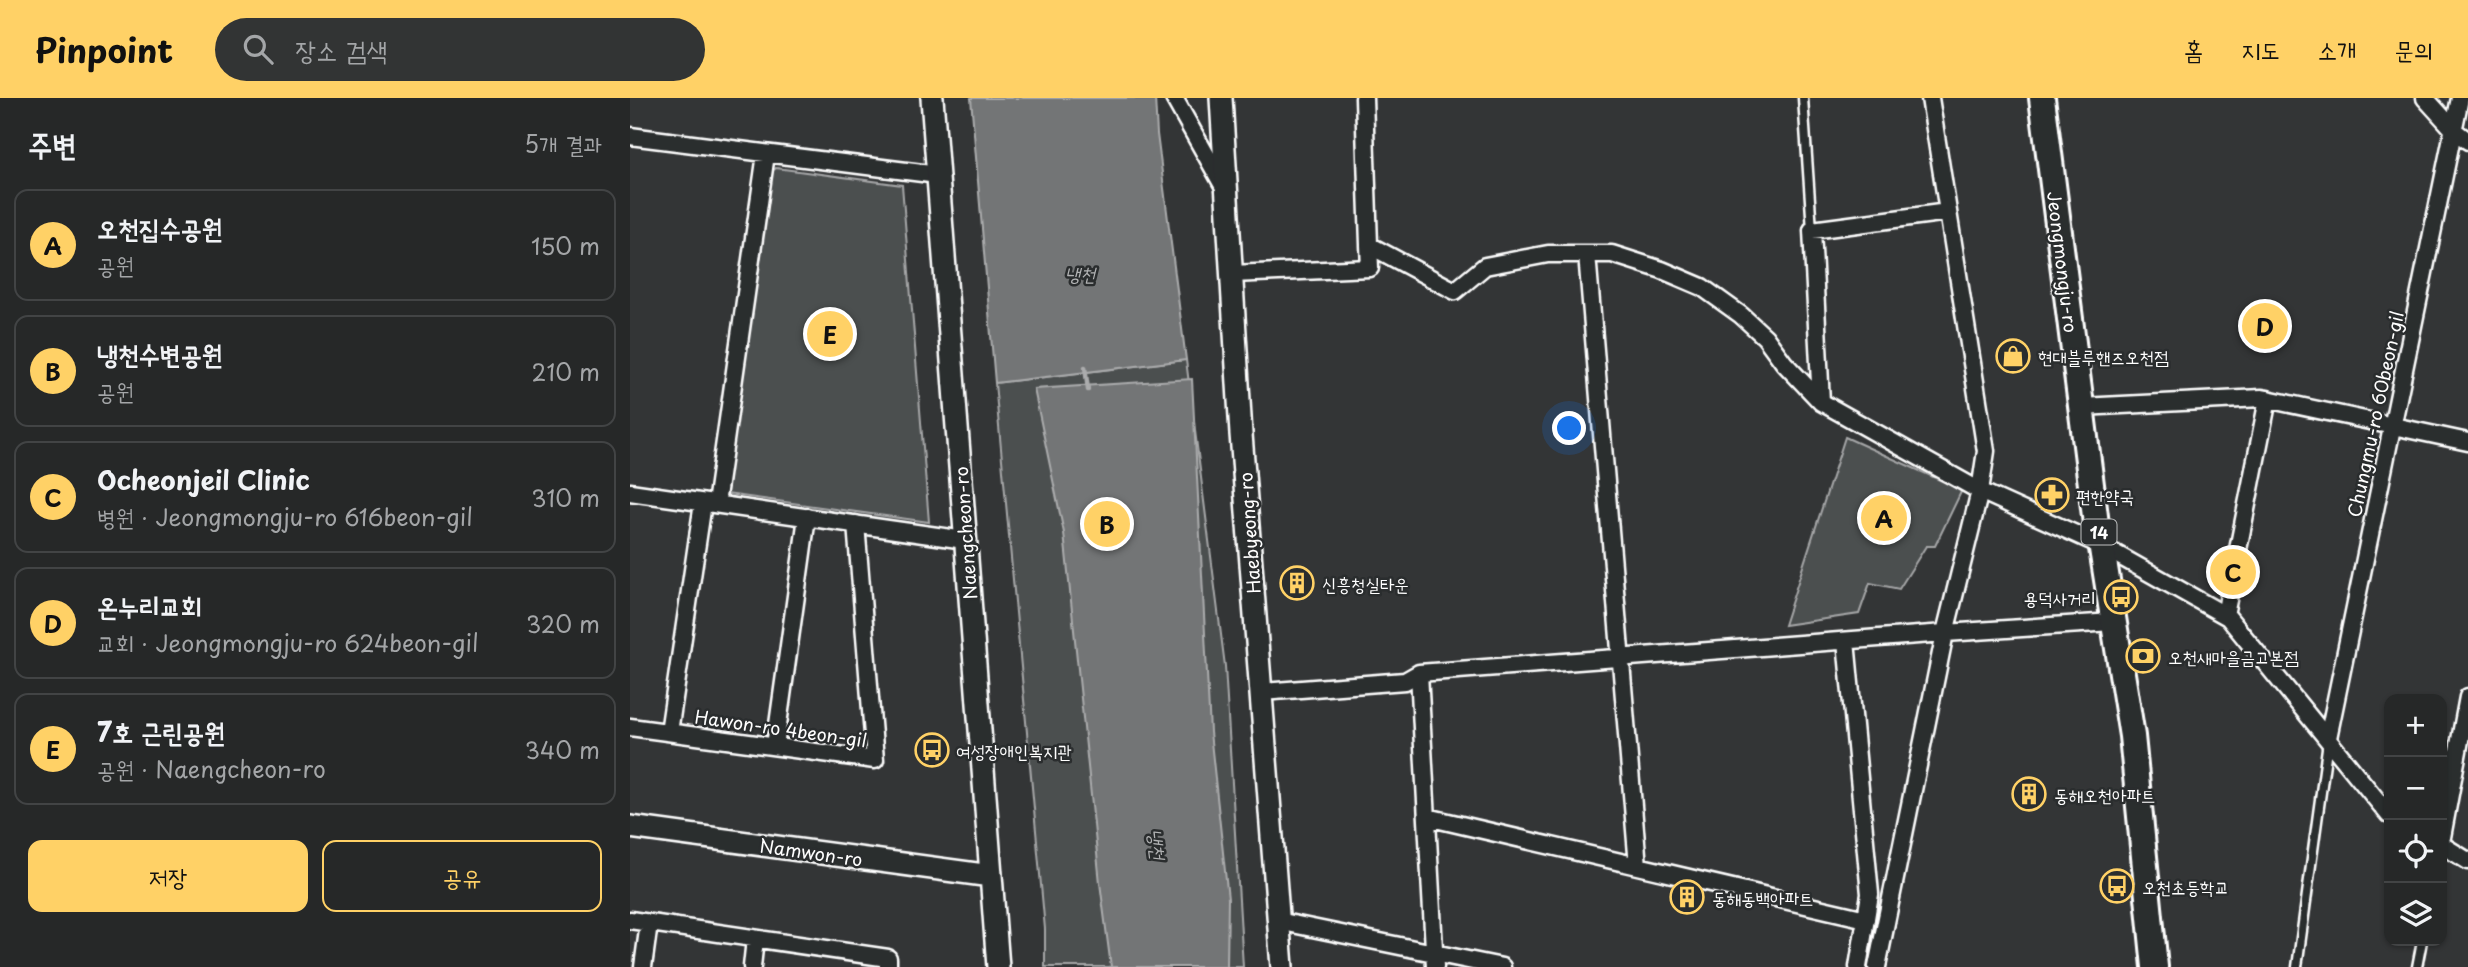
<!DOCTYPE html>
<html lang="ko">
<meta charset="utf-8">
<style>
:root{--surface:#262828;--page:#323434;--text:#f1f3f6;--muted:#a4a6a8;--line:#424445;--accent:#ffd166}
body{margin:0;font-family:"Playpen Sans","Poor Story",sans-serif;background:var(--page);color:var(--text)}
.controls{position:absolute;right:21px;bottom:21px;display:grid;overflow:hidden;border-radius:14px;box-shadow:0 2px 5px #0004}
.controls button{width:63px;height:63px;display:grid;place-items:center;padding:0;border:0;border-bottom:2px solid var(--line);background:var(--surface);color:var(--text);font:35px sans-serif}
.you{position:absolute;left:940px;top:331px;width:24px;height:24px;margin:-18px;border:5px solid #fff;border-radius:50%;background:#1a73e8;box-shadow:0 0 0 10px #1a73e833}
.badge{display:grid;place-items:center;width:46px;height:46px;border-radius:50%;background:var(--accent);color:#111;font-size:23px;font-weight:700}
.pin{position:absolute;translate:-50% -50%;border:4px solid #fff;box-shadow:0 2px 7px #0006}
.list{margin:0;padding:0;list-style:none}
h2{display:flex;justify-content:space-between;align-items:center;height:91px;margin:0;padding:0 28px;font-size:30px}
h2 small{font-size:23px;font-weight:400;color:var(--muted)}
.list li{display:grid;grid-template-columns:46px 1fr auto;gap:21px;align-items:center;box-sizing:border-box;height:112px;margin:0 14px 14px;padding:0 14px;border:2px solid var(--line);border-radius:14px}
.list b{display:block;font-size:26px;white-space:nowrap}
.list p{margin:0;font-size:23px;white-space:nowrap;color:var(--muted)}
.list em{font-size:23px;font-style:normal;color:var(--muted)}
.actions{display:flex;gap:14px;padding:21px 28px}
.actions a{flex:1;padding:16px 0;border:2px solid var(--accent);border-radius:14px;text-align:center;font-size:24px;color:var(--accent)}
.actions .main{background:var(--accent);color:#111}
.icon{flex:none;width:38px;height:38px;fill:none;stroke:currentColor;stroke-width:2;stroke-linecap:round;stroke-linejoin:round}
.map{position:relative;flex:none;width:1838px;height:869px;overflow:hidden}
header{display:flex;align-items:center;gap:42px;box-sizing:border-box;height:98px;padding:0 35px;background:var(--accent);color:#111}
header strong{font-size:33px}
nav{display:flex;gap:38px;margin-inline-start:auto;font-size:24px}
.search{width:490px;height:63px;background:var(--page);display:flex;align-items:center;gap:18px;box-sizing:border-box;padding:0 24px;border-radius:38px;color:var(--muted);font-size:26px}
main{display:flex}
aside{flex:1;background:var(--surface)}
.map>svg:first-child{display:block}
.green{fill:#4c4f50;stroke:#a6a7a8;stroke-width:2}
.water{fill:#737576;stroke:#abacad;stroke-width:2}
.lines{fill:none;stroke-linecap:round;stroke-linejoin:round}
.stream{stroke:#abacad;stroke-width:4.5}
.lane-casing{stroke:#fff;stroke-width:13}
.street-casing{stroke:#fff;stroke-width:21}
.secondary-casing{stroke:#fff;stroke-width:26}
.primary-casing{stroke:#fff;stroke-width:30}
.lane{stroke:#2a2d2e;stroke-width:8}
.street{stroke:#2a2d2e;stroke-width:16}
.secondary{stroke:#2a2d2e;stroke-width:21}
.primary{stroke:#2a2d2e;stroke-width:24}
.labels{text-anchor:middle;dominant-baseline:central;stroke-width:5;stroke-linejoin:round;paint-order:stroke}
.shield{fill:#2a2d2e;stroke:#bfc0c0;stroke-width:2}
.shield-label{font-size:16px;font-weight:bold;fill:#fff}
.street-label{font-size:18px;fill:#fff;stroke:#2a2d2e}
.poi-label{font-size:18px;fill:#fff;stroke:#2a2d2e;text-anchor:start}
.water-label{font-size:19px;font-style:italic;fill:#b2b3b4;stroke:#2a2d2e}
</style>
<header>
<strong>Pinpoint</strong>
<div class="search"><svg class="icon" aria-label="search" viewBox="0 0 24 24"><circle cx="10" cy="10" r="6"/><path d="M15 15l6 6"/></svg>장소 검색</div>
<nav><a>홈</a><a>지도</a><a>소개</a><a>문의</a></nav>
</header>
<main>
<aside>
<h2>주변<small>5개 결과</small></h2>
<ul class="list">
<li><span class="badge">A</span><div><b>오천집수공원</b><p>공원</p></div><em>150 m</em></li>
<li><span class="badge">B</span><div><b>냉천수변공원</b><p>공원</p></div><em>210 m</em></li>
<li><span class="badge">C</span><div><b>Ocheonjeil Clinic</b><p>병원 · Jeongmongju-ro 616beon-gil</p></div><em>310 m</em></li>
<li><span class="badge">D</span><div><b>온누리교회</b><p>교회 · Jeongmongju-ro 624beon-gil</p></div><em>320 m</em></li>
<li><span class="badge">E</span><div><b>7호 근린공원</b><p>공원 · Naengcheon-ro</p></div><em>340 m</em></li>
</ul>
<div class="actions"><a class="main">저장</a><a>공유</a></div>
</aside>
<div class="map">
<svg width="1838" height="869" viewBox="0 0 1838 869">
<rect width="100%" height="100%" fill="#333536"/>
<filter id="ink" filterUnits="userSpaceOnUse"><feTurbulence type="fractalNoise" baseFrequency=".0143" numOctaves="2"/><feDisplacementMap in="SourceGraphic" scale="14" xChannelSelector="R" yChannelSelector="G"/><feConvolveMatrix kernelMatrix="1 2 1 2 8 2 1 2 1" color-interpolation-filters="sRGB"/></filter>
<g filter="url(#ink)">
<path class="green" d="M146,70l126,17 27,337 -203,-28 44,-321z
M556,262l39,306 18,301h-198v-38l-50,-546z
M1215,339l117,53 -27,56h-9l-27,43 -29,-6 -11,31 -75,11z"/>
<path class="water" d="M341,0h184l2,36 29,226 -191,23z
M562,281l18,353 18,167 -1,68h-116l-11,-84 -36,-350 -30,-144z"/>
<g class="lines">
<path class="stream" d="M455,269l3,23"/>
<defs>
<path id="lane" d="M1173,0l9,132
M1667,869l31,-226
M1787,869l5,-26"/>
<path id="street" d="M544,0l50,89
M734,0l5,147 86,46 30,-25 63,-12h64l50,16 40,17 39,28 24,22 19,26 37,39 159,89 6,-40 -56,-353
M1795,0l30,33 13,10
M0,38l308,39
M957,156l51,612
M601,176l139,-6 -1,-23
M1191,304l-9,-172 136,-18
M1451,309l181,-9 206,44
M0,394l335,48
M86,406l50,-350
M1595,517l43,-216
M1216,543l24,253 -12,73
M631,594l144,-11 14,-8
M0,629l245,33 -19,-236
M39,634l34,-229
M1698,640l132,-640
M145,648l32,-229
M797,719l439,102
M1812,739l26,-140
M1812,747l26,16
M0,822l258,38v9
M648,823l224,46
M13,869l6,-44
M122,869l3,-28
M805,869l-16,-294 526,-40 35,-142 120,54 128,72 161,198
M1247,869l68,-334 168,-11"/>
<path id="secondary" d="M302,0l66,869
M591,0l20,336 41,533
M0,729l361,49"/>
<path id="primary" d="M1412,0l54,426 3,6 33,206 23,231"/>
</defs>
<use href="#lane" class="lane-casing"/>
<use href="#street" class="street-casing"/>
<use href="#secondary" class="secondary-casing"/>
<use href="#primary" class="primary-casing"/>
<use href="#lane" class="lane"/>
<use href="#street" class="street"/>
<use href="#secondary" class="secondary"/>
<use href="#primary" class="primary"/>
</g>
</g>
<defs>
<symbol id="shop-ring" viewBox="-11 -11 22 22"><circle r="9.5" fill="#2a2d2e" stroke="#ffd166" stroke-width="1.5"/><path d="M-5-2.5h2.3a2.7 3.5 0 0 1 5.4 0H5L5.5 6h-11ZM-1.5-2.5h3a1.5 2.3 0 0 0-3 0Z" fill="#ffd166"/></symbol>
<symbol id="pharmacy-ring" viewBox="-11 -11 22 22"><circle r="9.5" fill="#2a2d2e" stroke="#ffd166" stroke-width="1.5"/><path d="M-2-6h4v4h4v4h-4v4h-4v-4h-4v-4h4Z" fill="#ffd166"/></symbol>
<symbol id="building-ring" viewBox="-11 -11 22 22"><circle r="9.5" fill="#2a2d2e" stroke="#ffd166" stroke-width="1.5"/><path d="M-4-6H4V6H1V3H-1V6H-4ZM-2.5-4.3h1.7v1.8h-1.7ZM.8-4.3h1.7v1.8H.8ZM-2.5-1h1.7V.8h-1.7ZM.8-1h1.7V.8H.8Z" fill="#ffd166"/></symbol>
<symbol id="bus-ring" viewBox="-11 -11 22 22"><circle r="9.5" fill="#2a2d2e" stroke="#ffd166" stroke-width="1.5"/><path d="M-5-6H5V4H4V6H2V4H-2V6H-4V4H-5ZM-3.5-4V0h7V-4ZM-3.5 1.2v1.5H-2V1.2ZM2 1.2v1.5H3.5V1.2Z" fill="#ffd166"/></symbol>
<symbol id="bank-ring" viewBox="-11 -11 22 22"><circle r="9.5" fill="#2a2d2e" stroke="#ffd166" stroke-width="1.5"/><path d="M-6-4H6V4H-6ZM0-2.3a2.3 2.3 0 1 0 0 4.6a2.3 2.3 0 1 0 0-4.6Z" fill="#ffd166"/></symbol>
</defs>
<g fill-rule="evenodd">
<use href="#shop-ring" x="1364" y="239" width="38" height="38"/>
<use href="#pharmacy-ring" x="1403" y="378" width="38" height="38"/>
<use href="#building-ring" x="648" y="466" width="38" height="38"/>
<use href="#bus-ring" x="1472" y="480" width="38" height="38"/>
<use href="#bank-ring" x="1494" y="539" width="38" height="38"/>
<use href="#bus-ring" x="283" y="633" width="38" height="38"/>
<use href="#building-ring" x="1380" y="677" width="38" height="38"/>
<use href="#bus-ring" x="1468" y="769" width="38" height="38"/>
<use href="#building-ring" x="1038" y="780" width="38" height="38"/>
</g>
<g class="labels">
<rect class="shield" x="1451.5" y="421.5" width="35" height="25" rx="5"/>
<g class="shield-label">
<text x="1469" y="434">14</text>
</g>
<g class="street-label">
<text transform="translate(1433 164) rotate(83)">Jeongmongju-ro</text>
<text transform="translate(1745 316) rotate(-78)">Chungmu-ro 60beon-gil</text>
<text transform="translate(335 435) rotate(-94)">Naengcheon-ro</text>
<text transform="translate(619 435) rotate(-94)">Haebyeong-ro</text>
<text transform="translate(151 630) rotate(8)">Hawon-ro 4beon-gil</text>
<text transform="translate(181 754) rotate(8)">Namwon-ro</text>
</g>
<g class="poi-label">
<text x="1408" y="258">현대블루핸즈오천점</text>
<text x="1446" y="397">편한약국</text>
<text x="692" y="485">신흥청실타운</text>
<text x="1466" y="499" text-anchor="end">용덕사거리</text>
<text x="1538" y="558">오천새마을금고본점</text>
<text x="326" y="652">여성장애인복지관</text>
<text x="1424" y="696">동해오천아파트</text>
<text x="1512" y="788">오천초등학교</text>
<text x="1082" y="799">동해동백아파트</text>
</g>
<g class="water-label">
<text x="450" y="175">냉천</text>
<text transform="translate(528 746) rotate(83)">냉천</text>
</g>
</g>
</svg>
<div class="controls">
<button>+</button>
<button>−</button>
<button><svg class="icon" aria-label="locate" viewBox="0 0 24 24"><circle cx="12" cy="12" r="6"/><path d="M12 2v4M12 18v4M2 12h4M18 12h4"/></svg></button>
<button><svg class="icon" aria-label="layers" viewBox="0 0 24 24"><path d="M12 4l9 5-9 5-9-5zM3 14l9 5 9-5"/></svg></button>
</div>
<div class="you"></div>
<div class="pin badge" style="left:1254px;top:420px">A</div>
<div class="pin badge" style="left:477px;top:426px">B</div>
<div class="pin badge" style="left:1603px;top:474px">C</div>
<div class="pin badge" style="left:1635px;top:228px">D</div>
<div class="pin badge" style="left:200px;top:236px">E</div>
</div>
</main>
